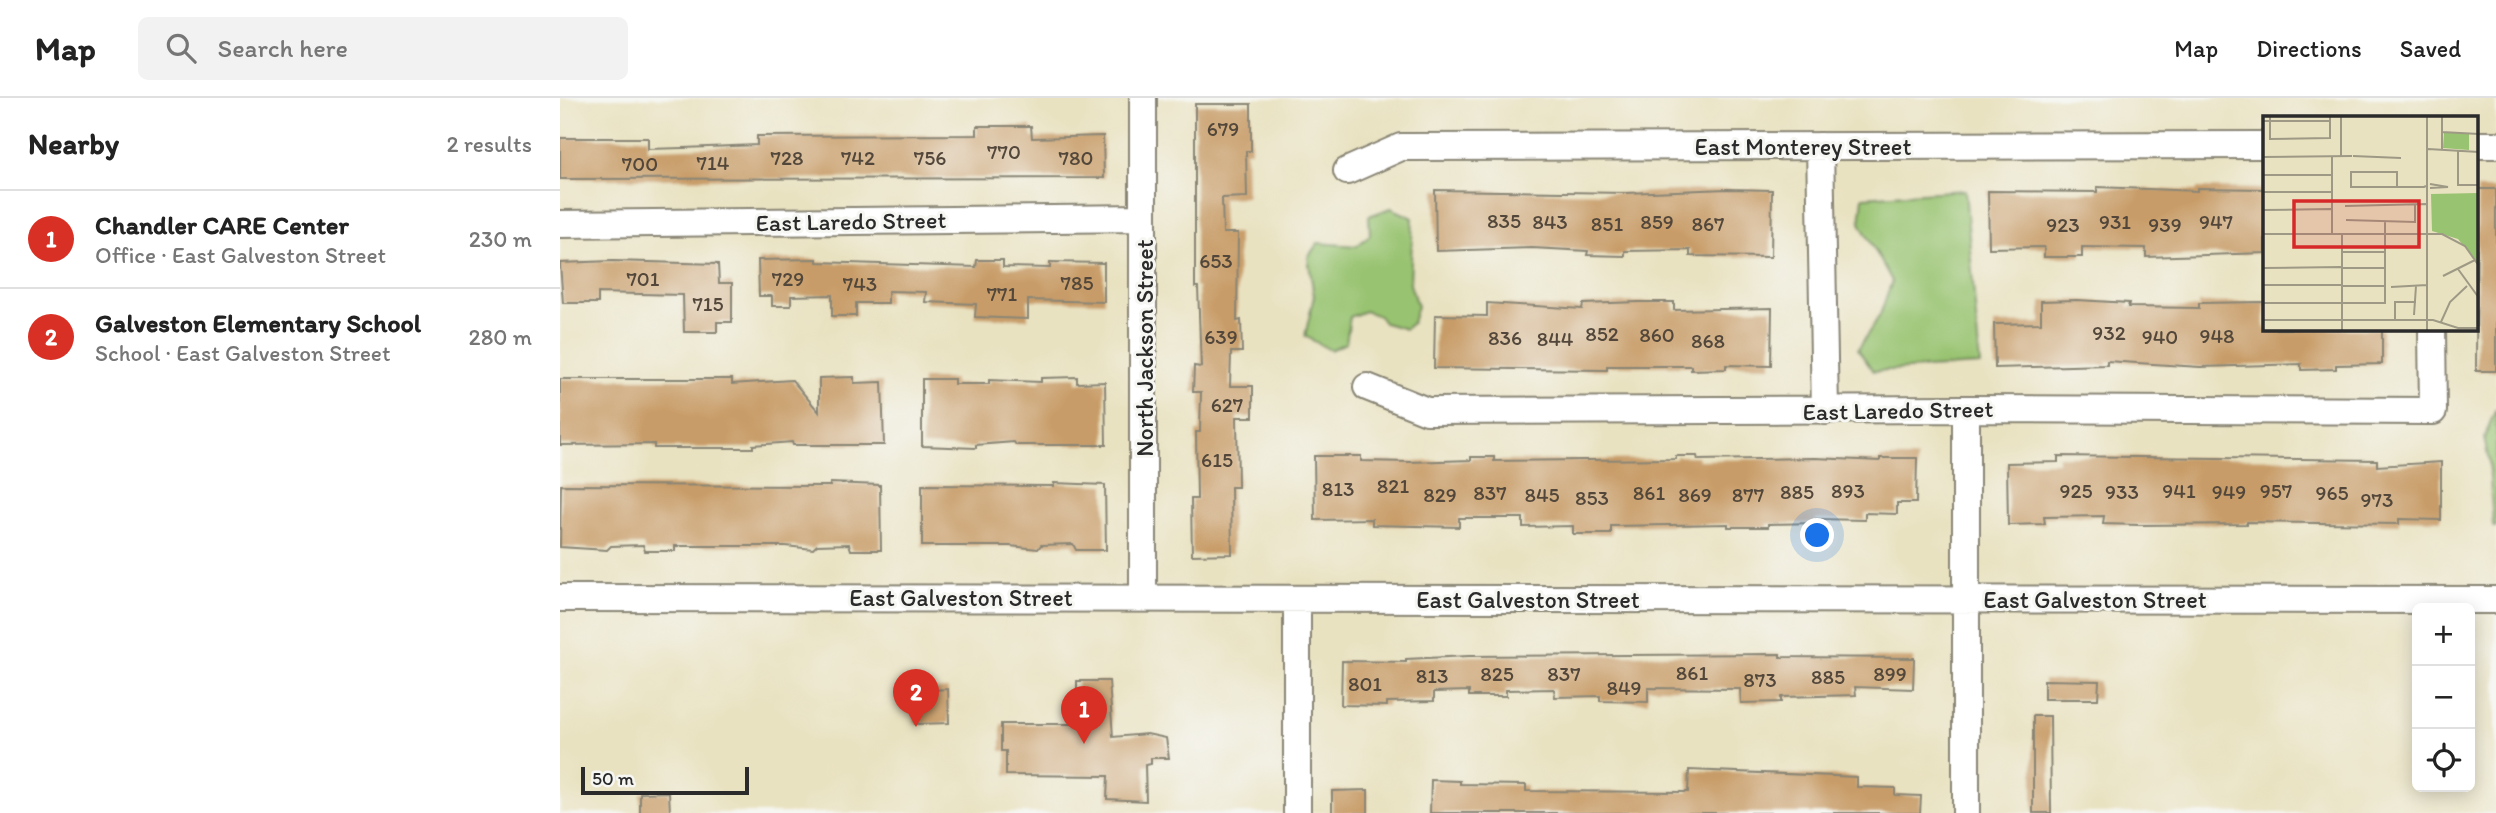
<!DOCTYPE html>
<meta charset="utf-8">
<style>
:root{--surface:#fff;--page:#f2f2f2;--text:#222;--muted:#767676;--line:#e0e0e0;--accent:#d93025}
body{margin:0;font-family:Itim,sans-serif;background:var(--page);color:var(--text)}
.controls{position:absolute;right:21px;bottom:21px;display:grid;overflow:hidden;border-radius:10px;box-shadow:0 4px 18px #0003}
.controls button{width:63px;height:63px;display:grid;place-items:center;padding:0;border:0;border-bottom:2px solid var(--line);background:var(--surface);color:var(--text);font:35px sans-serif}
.scale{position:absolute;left:21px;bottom:18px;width:168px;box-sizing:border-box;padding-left:7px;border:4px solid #2b2b2b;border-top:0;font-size:19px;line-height:24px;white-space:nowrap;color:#2b2b2b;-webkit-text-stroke:5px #f6f6f2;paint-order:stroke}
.you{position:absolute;left:1258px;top:438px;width:24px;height:24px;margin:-18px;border:5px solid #fff;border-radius:50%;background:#1a73e8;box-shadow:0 0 0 10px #1a73e833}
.badge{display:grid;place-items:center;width:46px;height:46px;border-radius:50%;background:var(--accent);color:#fff;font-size:23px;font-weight:700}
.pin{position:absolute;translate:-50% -58px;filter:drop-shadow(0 2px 4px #0008)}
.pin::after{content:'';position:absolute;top:37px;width:24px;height:21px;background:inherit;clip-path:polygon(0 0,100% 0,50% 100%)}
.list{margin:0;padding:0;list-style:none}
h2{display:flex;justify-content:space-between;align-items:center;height:91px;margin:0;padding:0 28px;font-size:30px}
h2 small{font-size:23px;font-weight:400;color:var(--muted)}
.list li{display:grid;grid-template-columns:46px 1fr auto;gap:21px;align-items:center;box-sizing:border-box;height:98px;padding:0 28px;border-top:2px solid var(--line)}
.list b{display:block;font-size:26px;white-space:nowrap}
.list p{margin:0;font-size:23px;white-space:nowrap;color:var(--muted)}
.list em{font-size:23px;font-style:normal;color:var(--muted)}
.icon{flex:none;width:38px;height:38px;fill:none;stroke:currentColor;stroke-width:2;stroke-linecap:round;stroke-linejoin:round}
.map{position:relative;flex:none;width:1936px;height:715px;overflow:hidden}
header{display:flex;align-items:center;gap:42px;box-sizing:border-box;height:98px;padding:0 35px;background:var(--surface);border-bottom:2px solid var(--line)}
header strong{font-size:33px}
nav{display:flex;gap:38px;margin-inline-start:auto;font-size:24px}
.search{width:490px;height:63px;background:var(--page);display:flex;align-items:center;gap:18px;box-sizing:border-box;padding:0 24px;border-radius:10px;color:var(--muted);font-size:26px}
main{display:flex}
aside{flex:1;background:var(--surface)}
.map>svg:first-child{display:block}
.green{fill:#98c370;stroke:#62774e;stroke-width:2}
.building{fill:#c89c68}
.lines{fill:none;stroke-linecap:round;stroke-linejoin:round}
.minor-casing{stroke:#8a8676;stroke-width:30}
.minor{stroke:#fff;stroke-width:26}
.labels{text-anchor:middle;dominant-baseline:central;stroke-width:6;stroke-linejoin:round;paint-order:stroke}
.number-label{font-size:21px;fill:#52473a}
.street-label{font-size:24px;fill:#2b2b2b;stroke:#f6f6f2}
.inset-road{fill:none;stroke:#9d9985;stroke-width:2}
.view{fill:#d62828;fill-opacity:0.15;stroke:#d62828;stroke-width:3.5}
.inset-edge{fill:none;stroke:#2b2b2b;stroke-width:3.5}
</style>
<header>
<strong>Map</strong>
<div class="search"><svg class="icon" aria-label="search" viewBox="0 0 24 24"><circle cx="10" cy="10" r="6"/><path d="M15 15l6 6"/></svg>Search here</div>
<nav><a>Map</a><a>Directions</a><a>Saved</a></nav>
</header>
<main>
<aside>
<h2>Nearby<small>2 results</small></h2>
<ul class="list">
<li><span class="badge">1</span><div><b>Chandler CARE Center</b><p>Office · East Galveston Street</p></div><em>230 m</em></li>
<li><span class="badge">2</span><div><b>Galveston Elementary School</b><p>School · East Galveston Street</p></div><em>280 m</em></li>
</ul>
</aside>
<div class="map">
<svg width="1936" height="715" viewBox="0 0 1936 715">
<rect width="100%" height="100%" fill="#f6f6f2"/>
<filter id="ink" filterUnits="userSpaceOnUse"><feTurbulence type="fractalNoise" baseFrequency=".0143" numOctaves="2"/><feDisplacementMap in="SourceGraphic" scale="14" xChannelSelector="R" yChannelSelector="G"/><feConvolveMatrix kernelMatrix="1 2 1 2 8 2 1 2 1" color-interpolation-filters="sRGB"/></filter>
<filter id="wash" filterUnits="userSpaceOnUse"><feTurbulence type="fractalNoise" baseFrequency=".00686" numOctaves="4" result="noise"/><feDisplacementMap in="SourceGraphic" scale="28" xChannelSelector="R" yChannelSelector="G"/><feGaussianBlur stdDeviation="1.57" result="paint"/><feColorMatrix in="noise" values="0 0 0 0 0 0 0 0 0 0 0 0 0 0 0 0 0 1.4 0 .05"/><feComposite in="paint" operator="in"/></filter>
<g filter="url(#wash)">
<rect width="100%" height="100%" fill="#e9e2c1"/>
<path class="green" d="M1405,92l15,175 -107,6 -15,-22 22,-34 12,-34 -32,-58 3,-26z
M831,110l22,10 -3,66 7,22 -5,17 -7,6 -21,-6 -5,-7 -14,-5 -15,6 -4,26 -16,7 -25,-14 9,-40 -6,-39 10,-14 39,3 13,-11 -1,-19z
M1936,311v118h-3l-4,-66 -5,-23z"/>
<g id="blocks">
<path class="building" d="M635,6h56v47h-5l1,46 -25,1 1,35h15l-1,88 4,-1 1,32h-11l-1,34h23v31h-16l1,70h-7l1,67 -40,1 -1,-56h6l-1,-67h4l1,-40h-8l1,-26 7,1 -3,-80h-3z
M417,28h54l1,12 71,-2 1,42 -544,1v-41h88v11l35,-1 74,-3v-9l220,-1z
M1537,89l100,4v-3l68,1v64l-119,4v-9l-64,-1v10h-38v-10l-55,1 -1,-57 109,1z
M1167,91l45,1 -1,67 -81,-1v-6l-65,1v5l-38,-1 1,-4 -56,-3 -96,3 -1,-61 191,3z
M1917,91h19v182h-20z
M257,161v3l159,5 1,-7h26v7l47,1v-6l54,1v39l-76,-2v19l-53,-2 1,-13 -51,-2 1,-10 -38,-1v12h-32v13h-24v-21l-41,1v10h-19v-10h-13l-1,-36z
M53,163l105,3 1,19h13v39h-15v10h-33l-1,-37 -85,-2v10h-35l-3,-40z
M1517,202l52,3 -1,4 71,1v-5l66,-1v27h117v35l-46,1v4l-35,1v-6l-101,3 -93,-6v4l-112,3 -1,-44 47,-1v-22z
M1079,204h35v8l98,-2 -1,58 -45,-1v4l-35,1v-4h-84v4l-173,-2 1,-53 52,1v-13l95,6 1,-5z
M294,279v6l28,-1 2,63h-91l-1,-3 -39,3v3h-99v-4l-94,1v-66h172v5l60,-4 27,32v-34z
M517,279v6l28,-1 1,63h-90l-2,-3 -38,3v3l-54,-2v-67h32v5h35v-4l52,2v-4z
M754,358h47v5l49,1 61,-2v-3h23v4l182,-2v-3h21l1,4 117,-2 65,3v-3h37l-1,45h-19v11l-32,-1v7l-49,-1v4l-48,1v3h-40v-3l-117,2v8h-38v-8l-50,1v-9h-64v9l-87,-2v-6l-57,1z
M1498,358l319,4v6l64,-4v58l-42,-1v5l-152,-2v2l-107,1 -37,-1 1,-8 -60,1 1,7 -37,1 -1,-62 51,-1z
M270,385l50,2 1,65h-30l-2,-6 -32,1 -4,4 -28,-3h-110v5h-30l-2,-6 -32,1 -4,4 -47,-3 1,-62 269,1z
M494,385l51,2 1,65h-30l-3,-6 -32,1 -3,4 -28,-3h-88v-61l132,1z
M1220,556v3l134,1 -1,31 -58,-2 1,8 -75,2v5l-40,1 -1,-14 -92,-1v14l-48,-1v-5l-45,1 -1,-8 -48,1v6h-37v-5l-35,1v9l-47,1v4l-46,-1 1,-44 64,1v-3l63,-3z
M1484,582l55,1 -1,18h-54z
M517,583h32l4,56 34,-3 19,4 3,20h-18v6l-6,1 1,36 -39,-2 1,-23 -102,-1v-24h-5v-27h76z
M388,591l1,34 -34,1 -2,-33z
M1473,618h17l1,97h-18z
M1129,672l168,7v10l38,1v7l26,1 -1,17h-490l1,-33 29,1v3l66,1v6l162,1z
M808,692v23h-36v-22z
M109,694l1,21h-30v-20z"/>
</g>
</g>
<g filter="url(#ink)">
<use href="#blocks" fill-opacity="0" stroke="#8a8676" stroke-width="2"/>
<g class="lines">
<defs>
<path id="minor" d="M1917,47h19
M1260,48l5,265
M787,73l54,-24 864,-2
M0,126l583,-6
M807,289l60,24 539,-2 467,2 -1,-82
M583,499v-499
M0,500l1936,2
M737,501v214
M1406,715v-404"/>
</defs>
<use href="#minor" class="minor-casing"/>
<use href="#minor" class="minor"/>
</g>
</g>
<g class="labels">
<g class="number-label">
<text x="663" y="30">679</text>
<text x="444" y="53">770</text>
<text x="227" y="59">728</text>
<text x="298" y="59">742</text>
<text x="370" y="59">756</text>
<text x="516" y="59">780</text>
<text x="153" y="64">714</text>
<text x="80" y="65">700</text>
<text x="944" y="122">835</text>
<text x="990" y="123">843</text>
<text x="1097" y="123">859</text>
<text x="1555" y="123">931</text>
<text x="1656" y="123">947</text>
<text x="1047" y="125">851</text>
<text x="1148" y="125">867</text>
<text x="1503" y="126">923</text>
<text x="1605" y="126">939</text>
<text x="656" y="162">653</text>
<text x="83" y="180">701</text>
<text x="228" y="180">729</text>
<text x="517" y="184">785</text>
<text x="300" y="185">743</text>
<text x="442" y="195">771</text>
<text x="148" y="205">715</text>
<text x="1549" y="234">932</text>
<text x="1042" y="235">852</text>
<text x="1097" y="236">860</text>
<text x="1657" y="237">948</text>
<text x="661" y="238">639</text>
<text x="1600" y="238">940</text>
<text x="945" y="239">836</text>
<text x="995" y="240">844</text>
<text x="1148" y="242">868</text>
<text x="667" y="306">627</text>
<text x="657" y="361">615</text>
<text x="833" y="387">821</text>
<text x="778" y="390">813</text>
<text x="1288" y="392">893</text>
<text x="1516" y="392">925</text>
<text x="1619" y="392">941</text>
<text x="1716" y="392">957</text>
<text x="1237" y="393">885</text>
<text x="1562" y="393">933</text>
<text x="1669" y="393">949</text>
<text x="930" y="394">837</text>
<text x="1089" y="394">861</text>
<text x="1772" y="394">965</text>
<text x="880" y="396">829</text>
<text x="982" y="396">845</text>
<text x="1135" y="396">869</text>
<text x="1188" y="396">877</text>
<text x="1032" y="399">853</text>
<text x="1817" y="401">973</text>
<text x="1132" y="574">861</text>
<text x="937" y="575">825</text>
<text x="1004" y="575">837</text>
<text x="1330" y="575">899</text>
<text x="872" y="577">813</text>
<text x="1268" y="578">885</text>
<text x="1200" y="581">873</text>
<text x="805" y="585">801</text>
<text x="1064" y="589">849</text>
</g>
<g class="street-label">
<text x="1243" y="48">East Monterey Street</text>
<text transform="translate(291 123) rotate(-1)">East Laredo Street</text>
<text transform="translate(584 250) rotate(-90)">North Jackson Street</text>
<text transform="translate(1338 312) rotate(-1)">East Laredo Street</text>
<text x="401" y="499">East Galveston Street</text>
<text x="968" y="501">East Galveston Street</text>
<text x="1535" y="501">East Galveston Street</text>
</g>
</g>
<g transform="translate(1703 18)">
<rect width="215" height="215" fill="#e9e2c1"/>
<path d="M206,17v17l-26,-2 1,-15zM215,77v70l-20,-24 -26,-8 -1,-37z" fill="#98c370"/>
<path class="inset-road" d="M7,0v23l60,-1v-22M164,0v215M0,5h67M179,16l37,2M165,33l51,3M179,33v-33M195,34v35h21M78,40v-40M90,40l48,2M0,41l89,-1M0,59h68M167,68l18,3 -18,1M134,71v-15h-46v15h73l2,-1M0,76h68M82,90l81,-2M0,94l68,-1M83,104l69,2v-18M0,118h179l23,12 14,20M69,118v-77M79,136h43M0,152l78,-1M78,152h44M195,153l21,29M180,160l32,-16M0,169h78M78,170h44M128,171l36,-2M0,187h122v-82M151,199l2,-29M0,204h170l25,8h21M132,204v-18h21M178,206l9,-20 17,-16M79,215v-97"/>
<path class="view" d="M31,85h125v46h-125z"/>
<rect width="215" height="215" class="inset-edge"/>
</g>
</svg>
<div class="controls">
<button>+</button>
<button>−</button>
<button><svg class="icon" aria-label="locate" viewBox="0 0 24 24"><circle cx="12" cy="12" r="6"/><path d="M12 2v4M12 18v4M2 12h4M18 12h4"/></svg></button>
</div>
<div class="scale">50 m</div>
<div class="you"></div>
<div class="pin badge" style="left:524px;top:646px">1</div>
<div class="pin badge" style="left:356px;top:629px">2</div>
</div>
</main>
